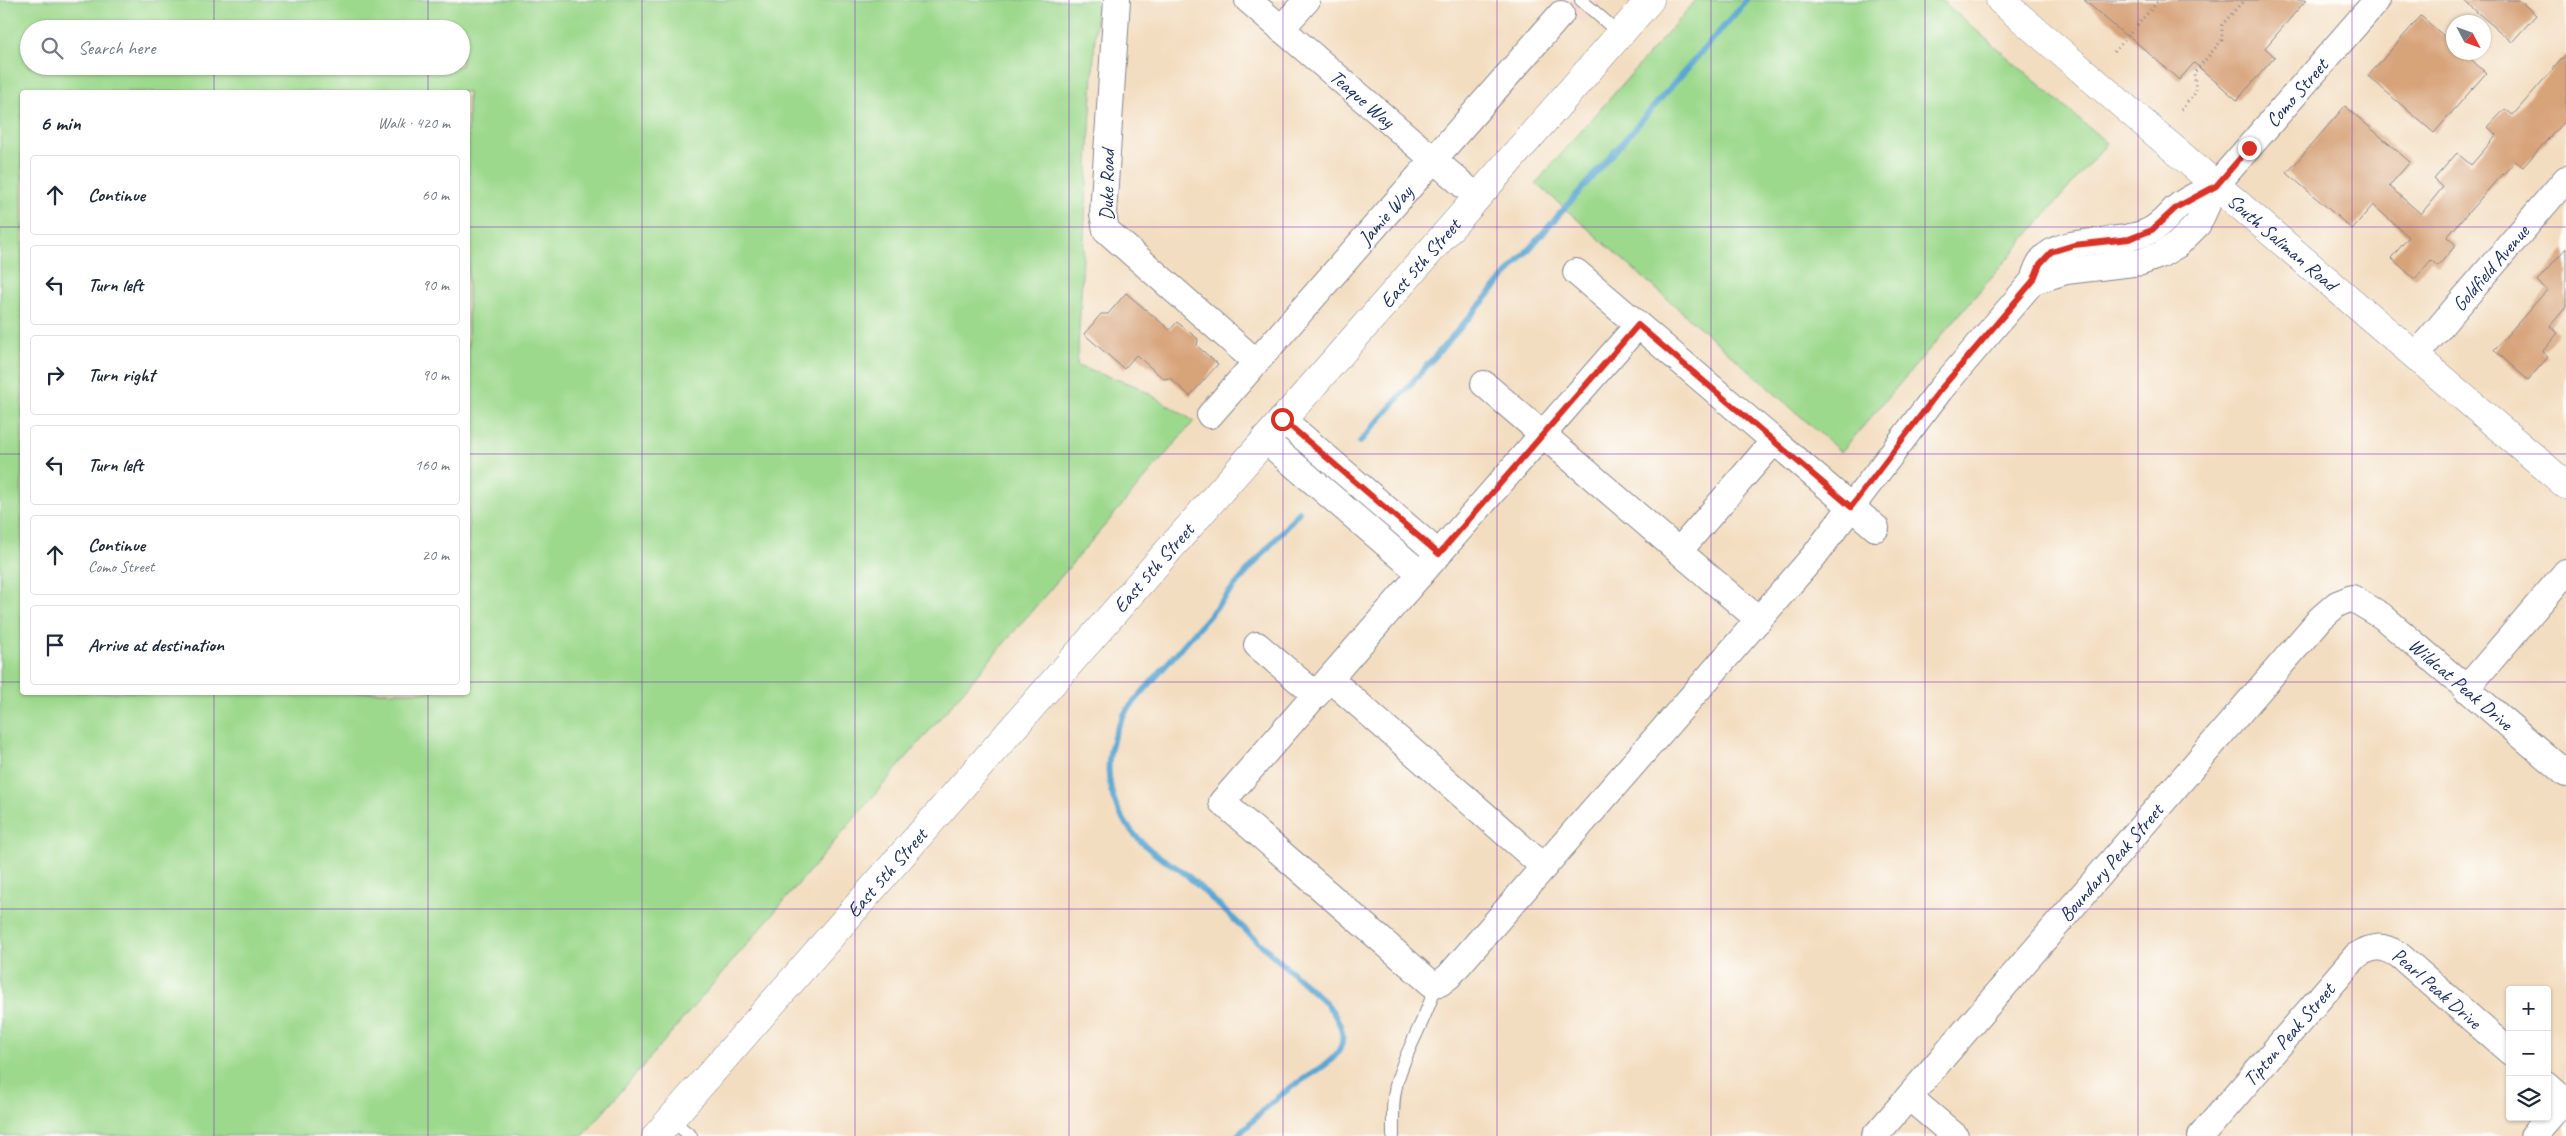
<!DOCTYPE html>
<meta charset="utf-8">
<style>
:root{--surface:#fff;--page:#f2f2f3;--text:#1f2937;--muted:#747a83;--line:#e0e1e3}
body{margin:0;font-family:Caveat,sans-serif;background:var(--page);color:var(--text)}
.controls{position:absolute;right:15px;bottom:15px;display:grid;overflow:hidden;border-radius:5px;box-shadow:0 1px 4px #0004}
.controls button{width:45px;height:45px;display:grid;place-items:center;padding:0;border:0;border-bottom:1px solid var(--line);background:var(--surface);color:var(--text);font:25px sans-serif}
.compass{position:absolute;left:2446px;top:15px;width:45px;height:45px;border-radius:50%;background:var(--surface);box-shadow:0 1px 4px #0004;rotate:131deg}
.stop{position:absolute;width:15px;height:15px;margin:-11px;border:4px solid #d93025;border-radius:50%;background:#fff}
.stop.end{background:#d93025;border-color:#fff;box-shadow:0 1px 5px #0008}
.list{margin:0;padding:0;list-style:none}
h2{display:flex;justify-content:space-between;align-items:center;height:65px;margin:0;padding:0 20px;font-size:21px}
h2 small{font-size:16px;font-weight:400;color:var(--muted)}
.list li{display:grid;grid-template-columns:32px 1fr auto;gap:15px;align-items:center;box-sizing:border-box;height:80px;margin:0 10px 10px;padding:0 10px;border:1px solid var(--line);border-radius:5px}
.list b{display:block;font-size:19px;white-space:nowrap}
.list p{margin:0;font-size:16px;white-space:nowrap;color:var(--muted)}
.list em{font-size:16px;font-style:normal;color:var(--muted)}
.icon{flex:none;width:28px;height:28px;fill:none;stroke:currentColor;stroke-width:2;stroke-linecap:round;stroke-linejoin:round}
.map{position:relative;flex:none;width:2566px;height:1136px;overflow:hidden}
.search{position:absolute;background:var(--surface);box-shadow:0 1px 4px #0004;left:20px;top:20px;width:450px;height:55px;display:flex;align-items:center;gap:12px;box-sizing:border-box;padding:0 18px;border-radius:28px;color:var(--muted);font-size:19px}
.panel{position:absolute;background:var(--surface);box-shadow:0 1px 4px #0004;left:20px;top:90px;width:450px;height:605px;border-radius:5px}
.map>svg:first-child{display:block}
.built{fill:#f6d2c4}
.green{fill:#9dd98d;stroke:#5c8476;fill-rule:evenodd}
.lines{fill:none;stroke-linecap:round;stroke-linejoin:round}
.stream{stroke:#59a6d2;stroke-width:6}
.building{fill:#d7a379}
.lane-casing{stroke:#87868f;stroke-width:14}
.street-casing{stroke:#87868f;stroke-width:28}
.secondary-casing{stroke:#87868f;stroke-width:29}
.path{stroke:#87868f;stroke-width:3;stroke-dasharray:1 4;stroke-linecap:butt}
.lane{stroke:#fff;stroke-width:12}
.street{stroke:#fff;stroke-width:26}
.secondary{stroke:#fff;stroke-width:28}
.route{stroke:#d93025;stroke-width:6}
.grid{fill:none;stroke:#7b2cbf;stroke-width:1;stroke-opacity:0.55}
.labels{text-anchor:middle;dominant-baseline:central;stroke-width:4;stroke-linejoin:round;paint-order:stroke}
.street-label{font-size:20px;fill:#1b2f5e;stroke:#fdfcf7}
</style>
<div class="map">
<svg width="2566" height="1136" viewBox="0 0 2566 1136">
<rect width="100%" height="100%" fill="#fdfcf7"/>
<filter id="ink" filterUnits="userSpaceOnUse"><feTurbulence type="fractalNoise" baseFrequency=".02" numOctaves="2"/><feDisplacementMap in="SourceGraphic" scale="10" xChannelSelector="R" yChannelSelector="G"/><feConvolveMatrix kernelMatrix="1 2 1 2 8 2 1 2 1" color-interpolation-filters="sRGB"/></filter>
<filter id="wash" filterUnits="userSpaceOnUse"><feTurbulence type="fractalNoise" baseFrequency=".0096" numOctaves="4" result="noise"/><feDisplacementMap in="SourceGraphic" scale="20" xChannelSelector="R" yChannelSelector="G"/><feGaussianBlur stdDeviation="1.12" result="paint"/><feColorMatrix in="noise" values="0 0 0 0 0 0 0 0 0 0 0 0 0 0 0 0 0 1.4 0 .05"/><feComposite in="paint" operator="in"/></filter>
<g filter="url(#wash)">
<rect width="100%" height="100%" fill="#f3ddc0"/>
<path class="built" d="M1555,0h49l-21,24z"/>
<path class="green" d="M0,0h1097l-20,366 59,20 58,35 -611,715h-583zM29,29h432v37h-432zM22,92h446v600h-446z
M1696,0h245l166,143 -266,309 -305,-269z"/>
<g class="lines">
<path class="stream" d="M1360,442l387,-442
M1237,1136c16,-15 31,-32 49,-45 35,-26 82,-38 40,-88 -47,-42 -92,-83 -137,-126 -9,-9 -21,-14 -31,-21 -50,-37 -65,-92 -31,-146l172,-198"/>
</g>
<g id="blocks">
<path class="building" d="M2084,0h222l-41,48 10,9 -38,43 -43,-37 -15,17 -52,-46 -1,2z
M2463,0h56l17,15 -24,27z
M2421,16l33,29v7h9l23,21 -52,60 -66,-57z
M2566,54v65l-43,48 -8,-6 -12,14 -1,-1 -55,63 9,8 -18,21 -7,-6 -16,19 -24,-21 18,-21 -36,-32 -21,24 -65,-56 58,-67 65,56 -21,24 32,28 22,-27 -9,-8 23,-26 14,12 26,-30 -9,-8 17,-18 8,6z
M2566,248v59l-16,19 8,7 -16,19 6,5 -20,23 -34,-30 53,-60 -10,-9z
M1126,293l44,37 7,-8 21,17 -1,7 21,18 -28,32 -20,-18 -6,1 -28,-24 -12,14 -40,-35 17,-20h7z"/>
</g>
</g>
<g filter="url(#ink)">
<use href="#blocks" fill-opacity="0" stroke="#87868f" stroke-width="1"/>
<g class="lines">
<defs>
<path id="lane" d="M1581,0l39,34
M670,1119l21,17
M1393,1136c0,-18 -1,-37 4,-54 9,-34 30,-63 39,-98"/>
<g id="street">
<path d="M1117,0l-14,214 3,16 150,132"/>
<path id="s1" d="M1248,0l229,197"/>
<path d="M1281,29l26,-29"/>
<path d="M1576,272l300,256"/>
<path id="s2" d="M2033,281l33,-10 75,-9 19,-7 17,-10 21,-21 18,-39 161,-185"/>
<path d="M1638,325l-416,477 210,182 8,-1 9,-7 365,-420 126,-166 93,-109c2,-7 4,-15 9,-21 21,-25 75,-14 105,-28 13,-5 20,-15 29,-24 11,-10 28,-16 40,-23"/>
<path id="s3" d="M2415,356l151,-177"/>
<path d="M1484,384l275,236"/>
<path id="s4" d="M1210,415l351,-401"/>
<path d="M1282,419l157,135"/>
<path d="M1264,439l157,135"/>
<path d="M1679,551l95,-110"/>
<path d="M1257,645l59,50"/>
<path d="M1330,679l214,188"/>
<path d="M2466,689l100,-117"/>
<path d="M2547,1085l17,15"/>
<path d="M1909,1097l46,39"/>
<path id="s5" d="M1875,1136l446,-518 16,-14 15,-6 30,18 184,158"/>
<path id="s6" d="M2201,1136l155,-180c17,-11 26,-11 43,-1l111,97"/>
<path d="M2533,1136l33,-38"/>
</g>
<g id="secondary">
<path id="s7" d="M2000,0l566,485"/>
<path id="s8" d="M656,1136l994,-1136"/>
</g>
</defs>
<use href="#lane" class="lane-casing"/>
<use href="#street" class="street-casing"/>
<use href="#secondary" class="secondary-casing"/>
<path class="path" d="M2114,52l45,-52
M2181,110l15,-18 -2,-19 28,-33v-15l22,-25"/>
<use href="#lane" class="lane"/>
<use href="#street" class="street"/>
<use href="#secondary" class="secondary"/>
</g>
</g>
<g class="lines" filter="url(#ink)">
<path class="route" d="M1282,419l157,135 199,-229 213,182 89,-117 93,-109 7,-17 11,-12 23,-7 55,-6 23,-9 25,-23 39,-21 33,-38"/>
</g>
<path class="grid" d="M214,0v29M428,0v29M642,0v1136M855,0v1136M1069,0v1136M1283,0v1136M1497,0v1136M1711,0v1136M1925,0v1136M2138,0v1136M2352,0v1136M214,66v26M428,66v26M0,227h22M468,227h2098M0,454h22M468,454h2098M0,682h22M468,682h2098M214,692v444M428,692v444M0,909h2566"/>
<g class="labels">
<g class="street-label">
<text stroke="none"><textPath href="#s2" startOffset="345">Como Street</textPath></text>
<text stroke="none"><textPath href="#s1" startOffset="151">Teaque Way</textPath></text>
<text transform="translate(1107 185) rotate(-89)">Duke Road</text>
<text stroke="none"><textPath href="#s4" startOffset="266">Jamie Way</textPath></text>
<text stroke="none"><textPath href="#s7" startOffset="372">South Saliman Road</textPath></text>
<text stroke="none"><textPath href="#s8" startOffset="1160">East 5th Street</textPath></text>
<text stroke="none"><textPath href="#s3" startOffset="116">Goldfield Avenue</textPath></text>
<text stroke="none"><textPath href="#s8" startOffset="755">East 5th Street</textPath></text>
<text stroke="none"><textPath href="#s5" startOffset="860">Wildcat Peak Drive</textPath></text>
<text stroke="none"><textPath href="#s5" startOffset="361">Boundary Peak Street</textPath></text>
<text stroke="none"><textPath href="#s8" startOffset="350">East 5th Street</textPath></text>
<text stroke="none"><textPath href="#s6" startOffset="334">Pearl Peak Drive</textPath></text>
<text stroke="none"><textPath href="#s6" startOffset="134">Tipton Peak Street</textPath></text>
</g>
</g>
</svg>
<div class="controls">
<button>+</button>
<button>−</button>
<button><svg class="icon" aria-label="layers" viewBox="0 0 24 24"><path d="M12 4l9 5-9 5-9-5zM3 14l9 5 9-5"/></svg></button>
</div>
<svg class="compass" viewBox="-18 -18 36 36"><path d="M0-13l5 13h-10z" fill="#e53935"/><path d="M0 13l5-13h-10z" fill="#747a83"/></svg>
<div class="stop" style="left:1282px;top:419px"></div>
<div class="stop end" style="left:2249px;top:148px"></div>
<div class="search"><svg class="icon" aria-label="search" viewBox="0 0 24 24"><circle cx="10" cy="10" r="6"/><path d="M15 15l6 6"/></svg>Search here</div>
<section class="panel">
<h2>6 min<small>Walk · 420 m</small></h2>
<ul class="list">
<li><svg class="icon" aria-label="ahead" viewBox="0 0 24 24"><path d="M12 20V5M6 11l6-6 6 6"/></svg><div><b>Continue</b></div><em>60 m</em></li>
<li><svg class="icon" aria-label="left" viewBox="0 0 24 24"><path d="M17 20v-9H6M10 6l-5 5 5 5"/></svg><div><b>Turn left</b></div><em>90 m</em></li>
<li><svg class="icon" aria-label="right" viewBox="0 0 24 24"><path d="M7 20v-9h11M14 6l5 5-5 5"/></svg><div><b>Turn right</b></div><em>90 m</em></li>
<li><svg class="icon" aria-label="left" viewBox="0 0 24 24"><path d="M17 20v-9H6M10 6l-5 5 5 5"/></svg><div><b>Turn left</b></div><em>160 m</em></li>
<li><svg class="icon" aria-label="ahead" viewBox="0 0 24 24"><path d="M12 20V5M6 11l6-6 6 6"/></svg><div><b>Continue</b><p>Como Street</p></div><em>20 m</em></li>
<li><svg class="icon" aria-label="arrive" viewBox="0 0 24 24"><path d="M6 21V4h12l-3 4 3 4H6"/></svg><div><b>Arrive at destination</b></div></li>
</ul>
</section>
</div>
